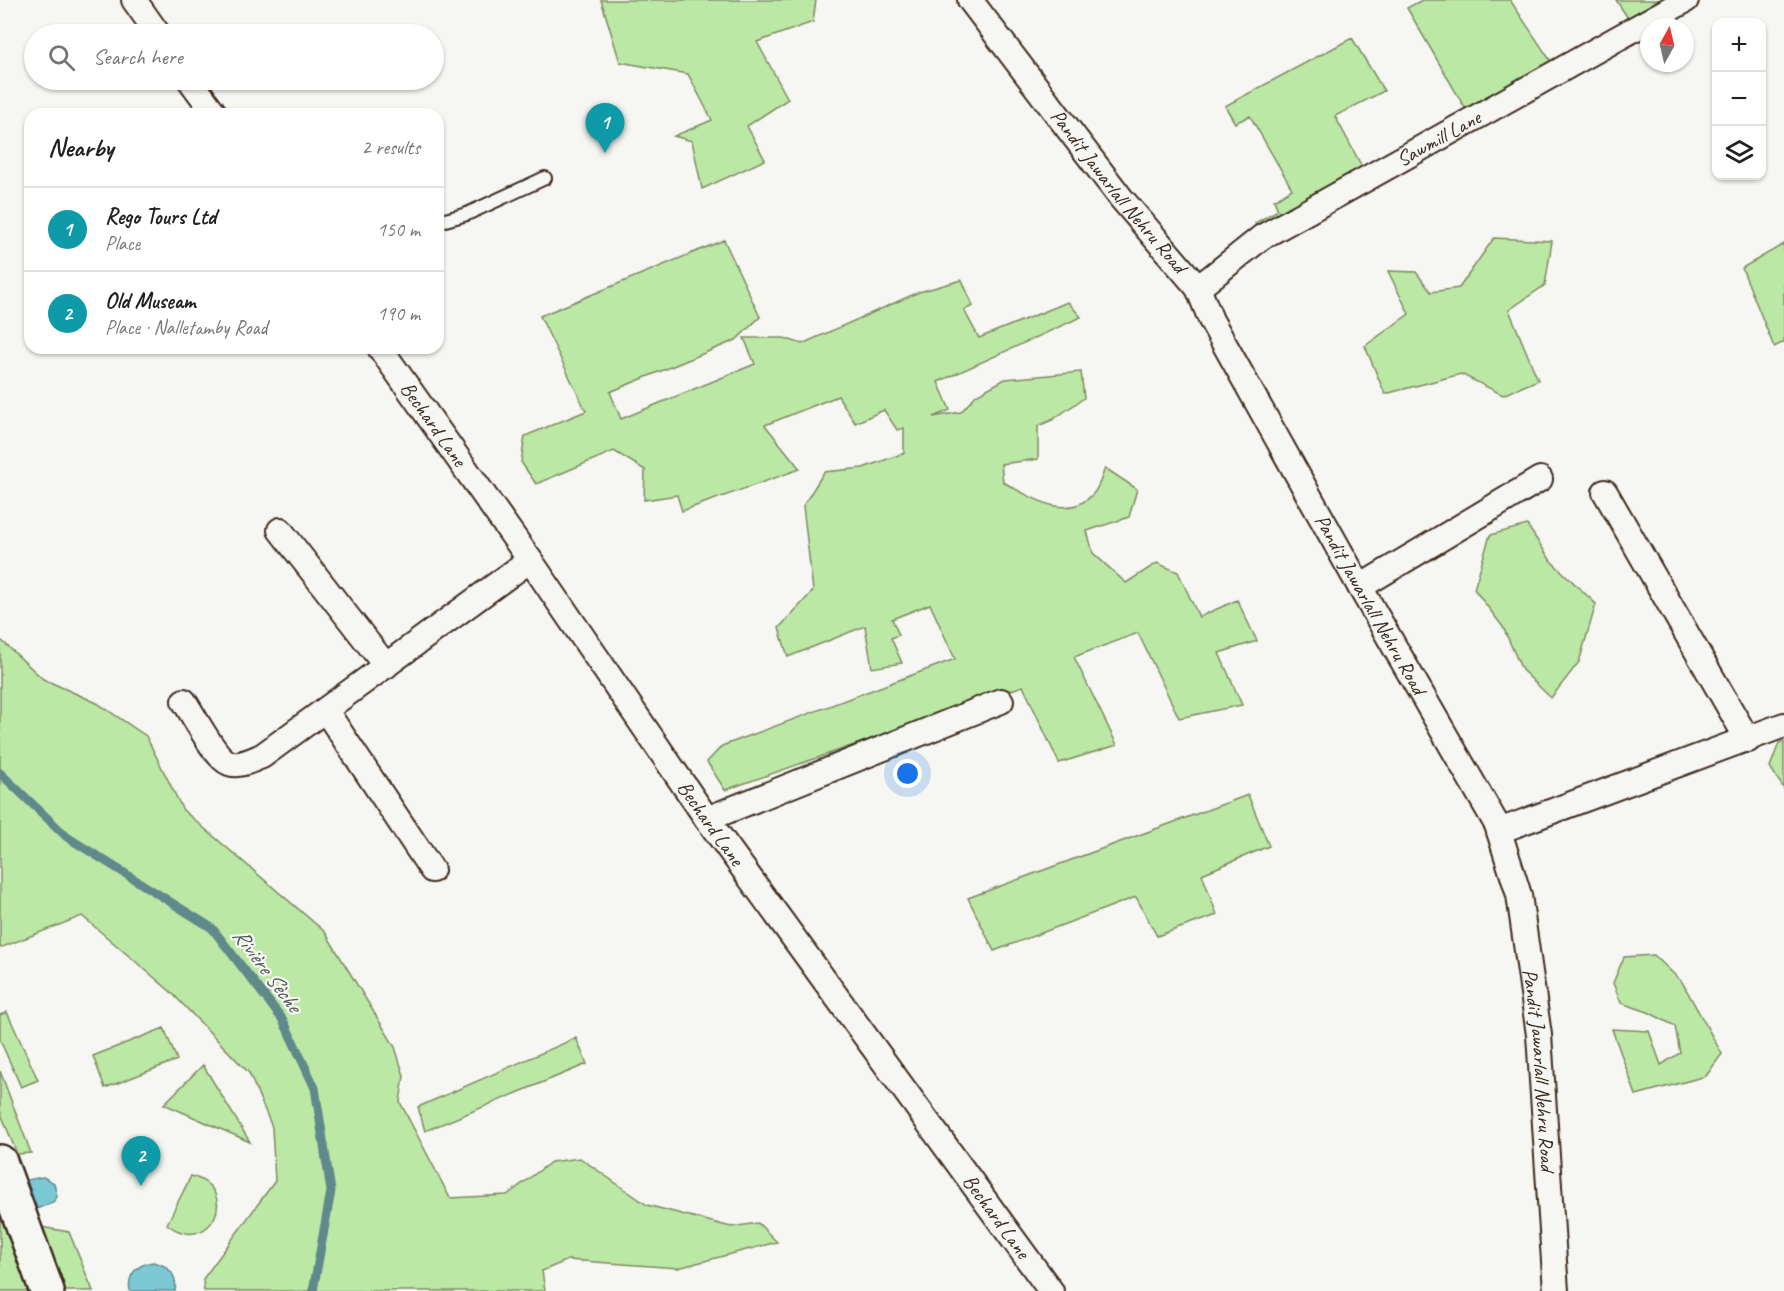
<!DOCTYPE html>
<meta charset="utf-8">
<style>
:root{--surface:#fff;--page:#f6f6f6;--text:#202124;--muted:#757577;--line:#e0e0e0;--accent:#3b2a1e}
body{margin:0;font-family:Caveat,sans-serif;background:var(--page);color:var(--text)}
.controls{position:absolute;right:18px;top:18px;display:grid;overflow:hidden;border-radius:12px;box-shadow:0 2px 4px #0004}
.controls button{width:54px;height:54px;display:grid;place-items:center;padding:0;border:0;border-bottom:2px solid var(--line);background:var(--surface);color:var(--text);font:30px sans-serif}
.compass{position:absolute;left:1640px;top:18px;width:54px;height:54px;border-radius:50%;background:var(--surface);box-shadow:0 2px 4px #0004;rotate:8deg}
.you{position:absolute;left:908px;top:774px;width:21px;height:21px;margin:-15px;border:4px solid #fff;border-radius:50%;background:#1a73e8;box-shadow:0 0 0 9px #1a73e833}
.badge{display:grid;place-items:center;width:39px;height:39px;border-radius:50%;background:var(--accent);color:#fff;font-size:20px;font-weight:700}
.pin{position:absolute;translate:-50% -50px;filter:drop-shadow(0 2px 3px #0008)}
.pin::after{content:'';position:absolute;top:32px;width:21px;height:18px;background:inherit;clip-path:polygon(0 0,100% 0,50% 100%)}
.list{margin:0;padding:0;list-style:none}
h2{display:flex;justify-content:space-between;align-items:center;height:78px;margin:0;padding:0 24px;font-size:26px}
h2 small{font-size:20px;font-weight:400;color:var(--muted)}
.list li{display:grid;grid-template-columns:39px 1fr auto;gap:18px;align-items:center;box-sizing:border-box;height:84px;padding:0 24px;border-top:2px solid var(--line)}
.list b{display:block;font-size:22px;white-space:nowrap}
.list p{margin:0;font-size:20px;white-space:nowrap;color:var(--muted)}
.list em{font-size:20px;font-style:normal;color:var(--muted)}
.icon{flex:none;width:33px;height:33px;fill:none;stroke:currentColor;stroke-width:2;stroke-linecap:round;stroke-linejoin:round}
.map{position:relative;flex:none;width:1784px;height:1291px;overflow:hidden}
.search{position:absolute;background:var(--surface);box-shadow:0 2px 4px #0004;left:24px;top:24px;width:420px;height:66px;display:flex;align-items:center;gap:15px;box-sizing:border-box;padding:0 21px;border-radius:33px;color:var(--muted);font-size:22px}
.panel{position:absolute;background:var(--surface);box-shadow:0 2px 4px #0004;left:24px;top:108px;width:420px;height:246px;border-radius:18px}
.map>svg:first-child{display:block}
.green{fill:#bce8a5;stroke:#7c8962;stroke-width:1.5}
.water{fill:#7ac9d5;stroke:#61898c;stroke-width:1.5}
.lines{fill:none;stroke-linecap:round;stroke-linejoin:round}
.stream{stroke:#61898c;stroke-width:9}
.service-casing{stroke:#3b2a1e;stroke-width:16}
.minor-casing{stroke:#3b2a1e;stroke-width:28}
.secondary-casing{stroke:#3b2a1e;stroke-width:38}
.service{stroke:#f6f6f2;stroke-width:12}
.minor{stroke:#f6f6f2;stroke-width:24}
.secondary{stroke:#f6f6f2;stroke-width:33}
.labels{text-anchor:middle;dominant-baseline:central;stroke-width:4.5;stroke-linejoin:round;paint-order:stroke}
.street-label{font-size:21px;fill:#3b2a1e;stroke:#f6f6f2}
.water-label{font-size:22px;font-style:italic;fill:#4e5a55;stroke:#f6f6f2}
</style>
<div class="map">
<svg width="1784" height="1291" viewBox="0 0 1784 1291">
<rect width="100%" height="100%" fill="#f6f6f2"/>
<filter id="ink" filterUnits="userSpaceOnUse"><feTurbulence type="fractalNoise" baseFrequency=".0167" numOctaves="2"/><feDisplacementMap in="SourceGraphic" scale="12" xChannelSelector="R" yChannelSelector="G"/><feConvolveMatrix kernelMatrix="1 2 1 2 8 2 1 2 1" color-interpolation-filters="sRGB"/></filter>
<g filter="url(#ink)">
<path class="green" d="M601,0h215l-3,22 -56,20 31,57 -41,27 18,34 -63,29 -10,-48 -18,-5 38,-16 -24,-46 -68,-12z
M1422,0h88l48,72 -86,48 -65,-112z
M1616,0h70l-51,29z
M1352,38l32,53 -49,25 33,62 -106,59 -7,-14 23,-13 -4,-10 18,-11 -42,-73 -15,7 -10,-17z
M1494,238l58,3 -7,44 -36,25 29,70 -35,15 -42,-21 -76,20 -20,-48 44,-32 -21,-43 28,1 15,20 28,-4z
M724,240l36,77 -24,23 -126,52 11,27 134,-55 -11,-26h40l18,6 117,-52 43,-12 11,26 -9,4 15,28 89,-36 13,15 -143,65 12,28 -17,7 28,-5 15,-17 29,-16 76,-7 3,26 -32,22 -14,6v33l-37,5 2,18c26,14 64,41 90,12 6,-6 9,-18 12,-26l32,21 -8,28 -42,14 6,22 33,30 31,-20 21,9 21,45 38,-17 20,41 -38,12 23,52 -63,13 -41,-85 -64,24 43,88 -58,18 -36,-77 -298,104 -18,-28 15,-16 233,-87 -25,-55 -38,15 7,16 -8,3 11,25 -30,5 -7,-42 -77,31 -9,-29 34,-37 -10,-85 21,-34 39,-4 41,-15v-25l-7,2 -13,-20 -29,13 -17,-27 -73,29 35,44 -118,42 -5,-16 -33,5 1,-30 -31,-19 -78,33 -15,-22 4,-26 61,-25 -46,-95z
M1784,244v98l-10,5 -32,-79z
M1527,525l24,36 45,43 -17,58 -28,36 -29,-28 -19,-43 -29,-38 16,-54z
M0,639l43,40 54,24 49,33 37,74 142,122 70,115 9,29 -4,26 50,96 57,-3 44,-33 29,-4 67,47 84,22 27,-4 19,19 -99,26 -110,-8 -26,11 3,20h-341l-1,-12 72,-98 -3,-54 -23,-54 -79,-82 -88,-75 -82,32z
M1784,741v48l-14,-22 9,-24z
M1248,795l21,51 -67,28 15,41 -60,21 -21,-39 -142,54 -26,-53z
M1654,955l28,27 40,72 -16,22 -70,19 -24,-66 37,2 12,34 19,-12 -5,-27 -27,-14 -27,-9 -8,-20 11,-26z
M7,1012l31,68 -17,7 -21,-47v-25z
M164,1028l13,32 -72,28 -12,-32z
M576,1038l11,26 -162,67 -7,-24z
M203,1065l47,77 -86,-38z
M0,1071l31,82 -14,1 -17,-43z
M0,1168l39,123h-39z
M191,1176c52,14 18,82 -24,48z
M41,1227l28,5 24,59h-29z"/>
<path class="water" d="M43,1177l11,6 3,14 -4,5 -16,7 -10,-29z
M153,1262c15,3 25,13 22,29h-45c-3,-16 7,-27 23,-29z"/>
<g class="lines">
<path class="stream" d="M0,773l67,64 145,91 71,92 32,68 16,103 -18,100"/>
<defs>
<path id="service" d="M438,222l29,-8 78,-36"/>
<g id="minor">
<path d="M134,0l24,34"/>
<path id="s1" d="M970,0l151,198 77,90 13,32 149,267 137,238 22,70 20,140 17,256"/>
<path d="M190,80l25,34"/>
<path id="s2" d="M1198,288l64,-51 424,-237"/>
<path id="s3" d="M380,348l150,212 177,259 344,472"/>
<path d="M1605,492l143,248"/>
<path d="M280,530l106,136"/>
<path d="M1360,587l180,-108"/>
<path d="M184,701c9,13 31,57 45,62 10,4 23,-3 33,-7l268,-196"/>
<path d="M326,711l106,159"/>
<path d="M707,819l294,-118"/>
<path d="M1499,831l285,-106"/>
</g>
<path id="secondary" d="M0,1162l47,129"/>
</defs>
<use href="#service" class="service-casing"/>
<use href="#minor" class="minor-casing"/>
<use href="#secondary" class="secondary-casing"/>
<use href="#service" class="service"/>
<use href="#minor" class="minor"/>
<use href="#secondary" class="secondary"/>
</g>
</g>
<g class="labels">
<g class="street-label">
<text stroke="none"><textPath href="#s2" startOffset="284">Sawmill Lane</textPath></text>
<text stroke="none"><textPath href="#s1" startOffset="242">Pandit Jawarlall Nehru Road</textPath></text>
<text stroke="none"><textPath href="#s3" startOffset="93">Bechard Lane</textPath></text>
<text stroke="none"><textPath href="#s1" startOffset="728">Pandit Jawarlall Nehru Road</textPath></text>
<text stroke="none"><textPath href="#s3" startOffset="579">Bechard Lane</textPath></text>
<text stroke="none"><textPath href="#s1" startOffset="1232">Pandit Jawarlall Nehru Road</textPath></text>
<text stroke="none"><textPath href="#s3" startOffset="1065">Bechard Lane</textPath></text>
</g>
<g class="water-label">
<text transform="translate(267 970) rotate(53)">Rivière Sèche</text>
</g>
</g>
</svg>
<div class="controls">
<button>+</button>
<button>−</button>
<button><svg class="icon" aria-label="layers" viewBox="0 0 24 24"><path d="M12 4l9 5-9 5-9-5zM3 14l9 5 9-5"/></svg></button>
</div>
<svg class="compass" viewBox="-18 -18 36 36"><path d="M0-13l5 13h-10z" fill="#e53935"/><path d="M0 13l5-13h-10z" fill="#757577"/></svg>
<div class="you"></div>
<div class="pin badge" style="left:605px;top:153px;background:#0f9aa8">1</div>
<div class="pin badge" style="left:141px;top:1186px;background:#0f9aa8">2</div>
<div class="search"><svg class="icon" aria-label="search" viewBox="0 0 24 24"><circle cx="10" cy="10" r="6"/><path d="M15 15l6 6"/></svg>Search here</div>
<section class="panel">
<h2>Nearby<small>2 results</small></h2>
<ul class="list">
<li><span class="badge" style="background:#0f9aa8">1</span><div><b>Rego Tours Ltd</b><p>Place</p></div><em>150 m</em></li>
<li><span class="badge" style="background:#0f9aa8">2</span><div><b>Old Museam</b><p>Place · Nalletamby Road</p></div><em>190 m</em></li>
</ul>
</section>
</div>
